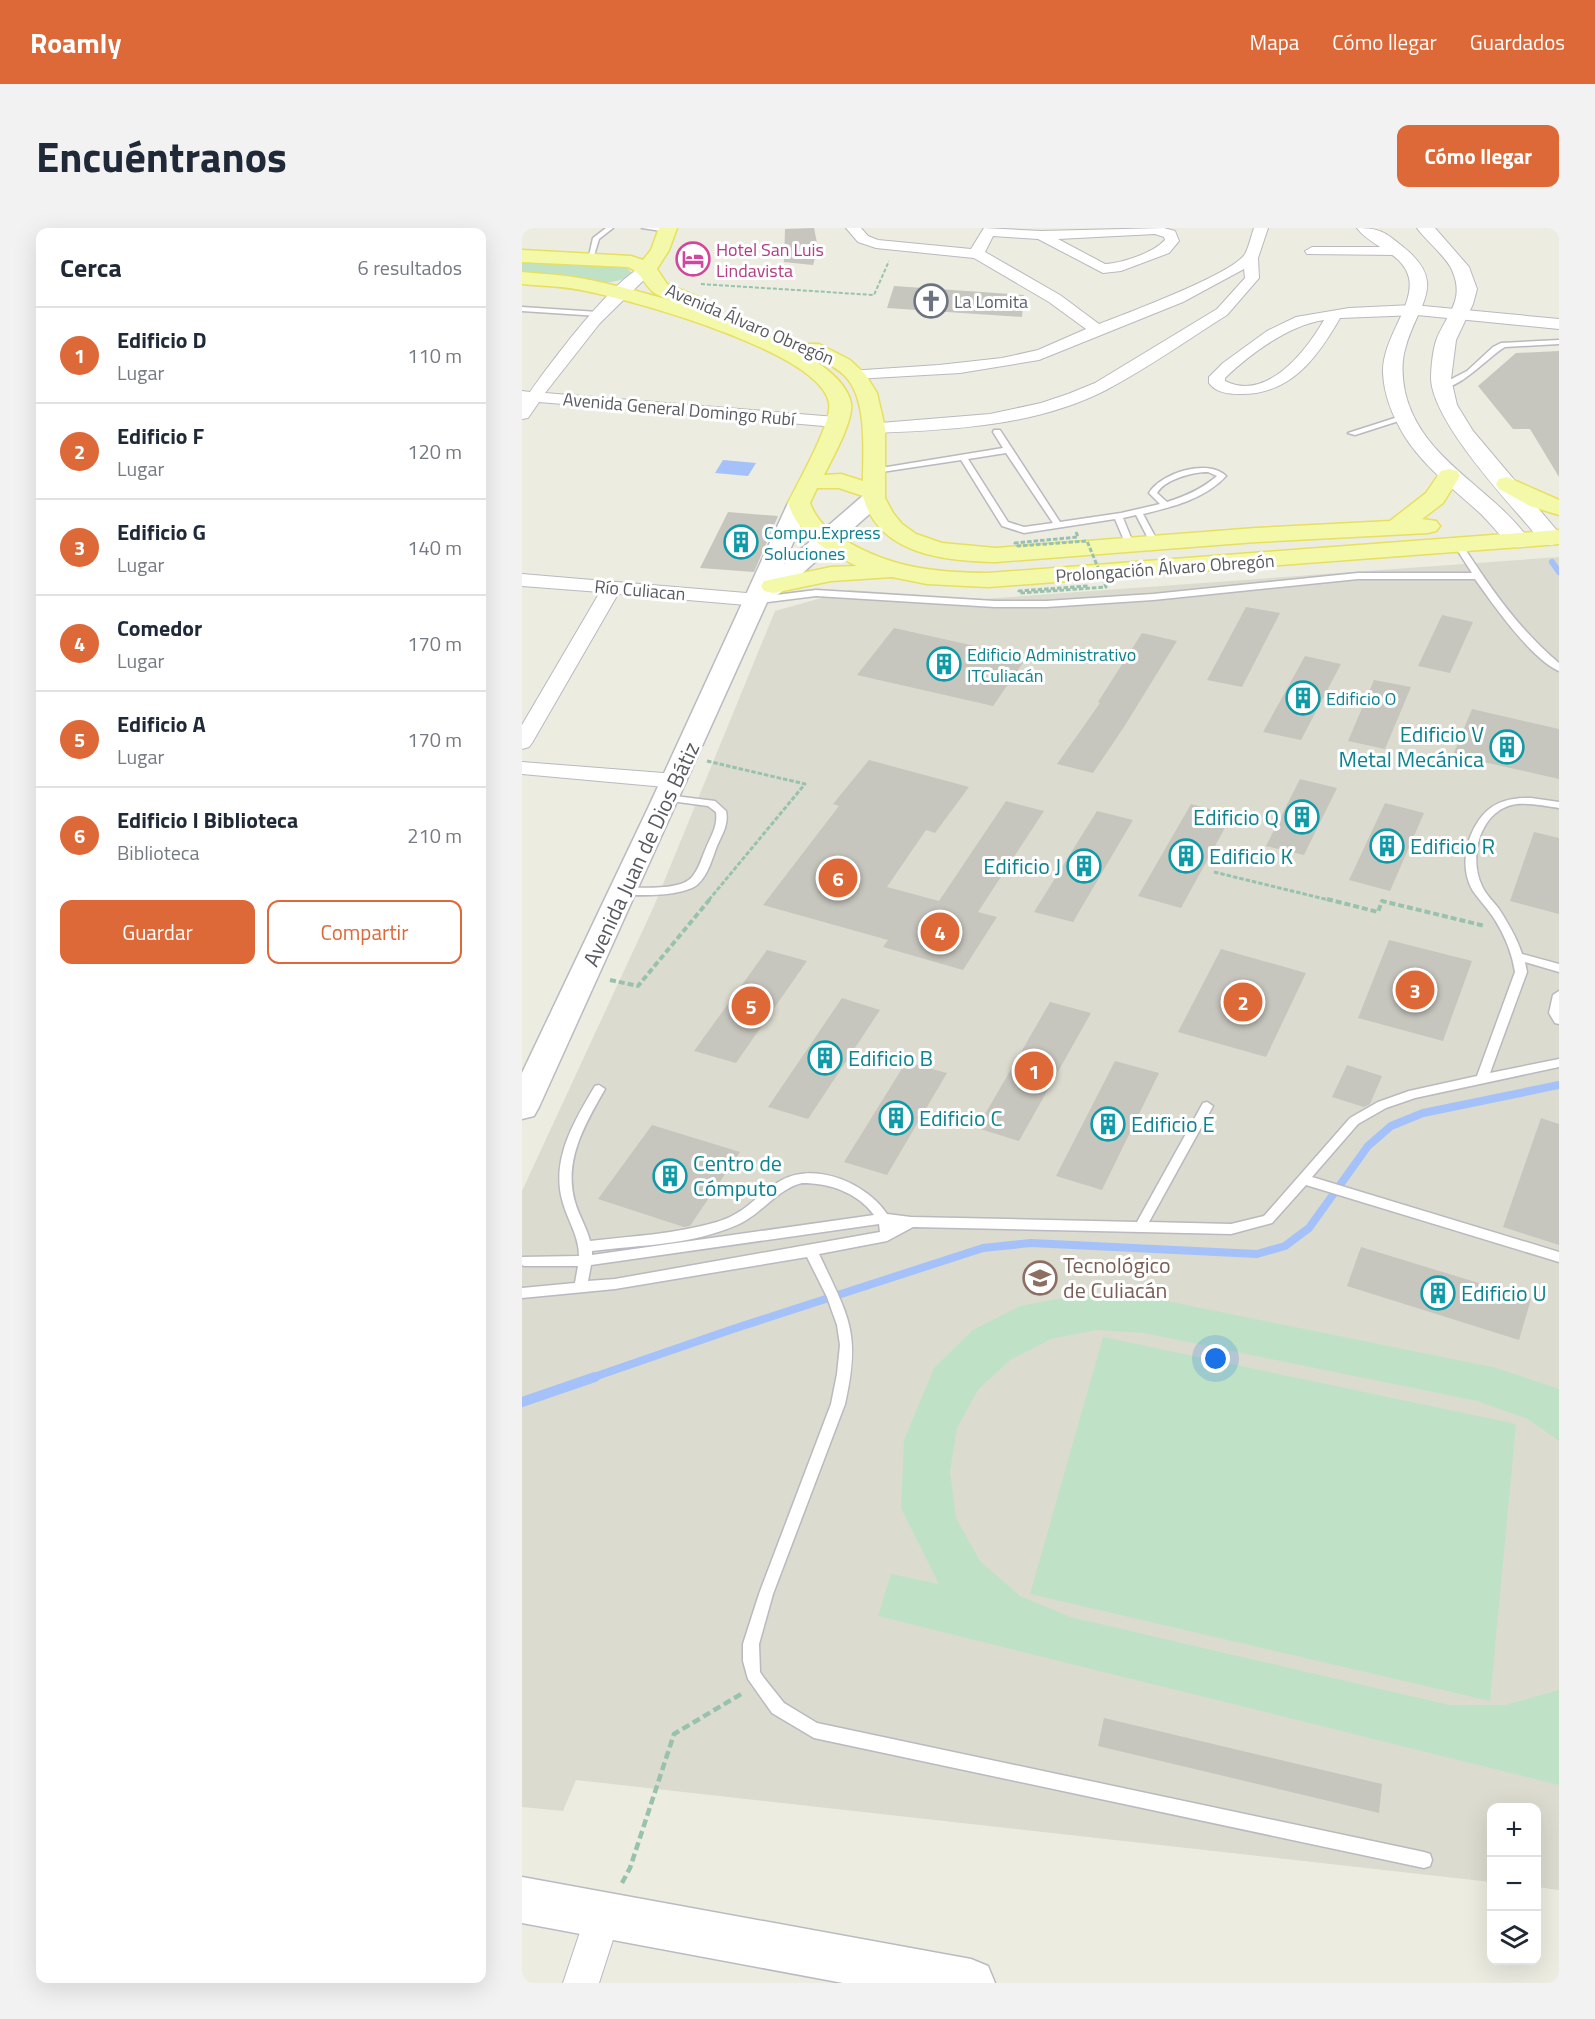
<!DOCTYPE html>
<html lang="es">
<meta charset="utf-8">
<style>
:root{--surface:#fff;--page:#f2f2f3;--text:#1f2937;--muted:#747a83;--line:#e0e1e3;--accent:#dc6937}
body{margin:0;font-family:"Titillium Web",sans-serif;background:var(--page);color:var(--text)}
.controls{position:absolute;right:18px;bottom:18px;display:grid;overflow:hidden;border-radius:12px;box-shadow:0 6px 24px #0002}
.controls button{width:54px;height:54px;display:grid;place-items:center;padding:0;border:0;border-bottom:2px solid var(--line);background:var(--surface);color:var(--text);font:30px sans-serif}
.you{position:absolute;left:694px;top:1131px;width:21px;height:21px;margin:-15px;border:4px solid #fff;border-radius:50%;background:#1a73e8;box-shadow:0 0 0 9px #1a73e833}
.badge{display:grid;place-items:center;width:39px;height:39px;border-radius:50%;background:var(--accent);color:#fff;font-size:20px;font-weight:700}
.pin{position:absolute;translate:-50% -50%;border:3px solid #fff;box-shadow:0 2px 6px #0006}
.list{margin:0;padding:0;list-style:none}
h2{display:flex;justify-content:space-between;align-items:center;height:78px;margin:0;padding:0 24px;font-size:26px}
h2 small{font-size:20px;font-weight:400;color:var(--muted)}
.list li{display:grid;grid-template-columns:39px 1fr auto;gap:18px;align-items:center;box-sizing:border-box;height:96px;padding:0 24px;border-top:2px solid var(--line)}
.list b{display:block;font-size:22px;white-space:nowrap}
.list p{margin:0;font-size:20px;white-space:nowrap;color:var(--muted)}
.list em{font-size:20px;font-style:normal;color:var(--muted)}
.actions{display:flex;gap:12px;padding:18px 24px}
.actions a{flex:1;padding:14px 0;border:2px solid var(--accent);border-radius:12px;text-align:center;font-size:21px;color:var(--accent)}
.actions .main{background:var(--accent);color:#fff}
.icon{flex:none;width:33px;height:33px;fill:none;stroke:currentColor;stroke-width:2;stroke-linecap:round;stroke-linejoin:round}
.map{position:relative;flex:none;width:1037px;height:1755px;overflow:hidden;border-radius:12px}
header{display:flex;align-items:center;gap:36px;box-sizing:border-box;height:84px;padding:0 30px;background:var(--accent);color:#fff}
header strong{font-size:28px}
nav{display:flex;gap:33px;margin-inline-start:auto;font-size:21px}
.intro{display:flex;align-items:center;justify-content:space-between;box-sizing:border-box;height:144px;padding:0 36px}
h1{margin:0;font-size:42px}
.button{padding:15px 27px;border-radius:12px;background:var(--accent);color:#fff;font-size:21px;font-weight:700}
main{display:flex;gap:36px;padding:0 36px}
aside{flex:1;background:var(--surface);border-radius:12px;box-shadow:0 6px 24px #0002}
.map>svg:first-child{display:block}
.education{fill:#dbdbcf}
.green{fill:#bfe2c7}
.water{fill:#a4c1f9}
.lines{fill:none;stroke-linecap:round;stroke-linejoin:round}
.stream-far2{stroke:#a4c1f9;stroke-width:6}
.stream-far1{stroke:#a4c1f9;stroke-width:8}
.stream{stroke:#a4c1f9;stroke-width:10}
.building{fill:#c7c6be}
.service-casing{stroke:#b9b9bf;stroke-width:3}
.minor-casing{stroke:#b9b9bf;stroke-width:2}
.tertiary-casing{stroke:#b9b9bf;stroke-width:2}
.secondary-casing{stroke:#babbc2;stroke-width:3}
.primary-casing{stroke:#e7df5f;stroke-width:3}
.path-far3{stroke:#99c2ae;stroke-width:2;stroke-dasharray:4 2;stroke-linecap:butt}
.path-far2{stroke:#99c2ae;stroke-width:3;stroke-dasharray:4.5 2;stroke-linecap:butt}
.path-far1{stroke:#99c2ae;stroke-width:4;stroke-dasharray:6 3;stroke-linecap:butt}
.path{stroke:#99c2ae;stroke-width:4.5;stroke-dasharray:8 4;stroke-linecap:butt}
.service{fill:#fff;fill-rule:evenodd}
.minor{fill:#fff;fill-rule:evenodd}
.tertiary{fill:#fff;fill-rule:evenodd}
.secondary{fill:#fff;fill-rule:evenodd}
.primary{fill:#f4f9a9;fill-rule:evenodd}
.path-bridge{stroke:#99c2ae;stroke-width:3;stroke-dasharray:4.5 2;stroke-linecap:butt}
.labels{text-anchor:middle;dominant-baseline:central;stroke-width:6;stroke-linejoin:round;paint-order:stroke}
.far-hotel-label{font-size:18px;fill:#b23c85;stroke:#fff;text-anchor:start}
.far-worship-label{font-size:18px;fill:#5b616d;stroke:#fff;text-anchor:start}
.far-street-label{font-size:18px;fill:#5a5b61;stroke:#fff}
.far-culture-label{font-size:18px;fill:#0d838f;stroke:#fff;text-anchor:start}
.culture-label{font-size:22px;fill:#0d838f;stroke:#fff;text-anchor:start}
.street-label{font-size:22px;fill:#5a5b61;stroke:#fff}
.education-label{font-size:22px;fill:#785e54;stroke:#fff;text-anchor:start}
</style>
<header>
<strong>Roamly</strong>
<nav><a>Mapa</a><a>Cómo llegar</a><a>Guardados</a></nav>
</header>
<div class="intro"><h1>Encuéntranos</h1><a class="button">Cómo llegar</a></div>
<main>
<aside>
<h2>Cerca<small>6 resultados</small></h2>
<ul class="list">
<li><span class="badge">1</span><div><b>Edificio D</b><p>Lugar</p></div><em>110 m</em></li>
<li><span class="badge">2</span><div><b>Edificio F</b><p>Lugar</p></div><em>120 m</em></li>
<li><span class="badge">3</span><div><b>Edificio G</b><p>Lugar</p></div><em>140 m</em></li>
<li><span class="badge">4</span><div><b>Comedor</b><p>Lugar</p></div><em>170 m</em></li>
<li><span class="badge">5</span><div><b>Edificio A</b><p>Lugar</p></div><em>170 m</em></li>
<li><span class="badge">6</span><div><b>Edificio I Biblioteca</b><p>Biblioteca</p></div><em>210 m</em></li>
</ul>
<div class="actions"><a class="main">Guardar</a><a>Compartir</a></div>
</aside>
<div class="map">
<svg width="1037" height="1755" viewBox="0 0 1037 1755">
<rect width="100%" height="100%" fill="#ecece1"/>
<path class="education" d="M1037,329v1333l-22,-3 -1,-79h-45v74l-915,-102 -13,31 -41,-4v-616l132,-285 121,-295 75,-21 133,9z"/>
<path class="green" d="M0,33l103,5 8,8c-24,18 -81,4 -111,1z
M610,1066l365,74 62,21v52l-31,-22 -51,-18 -333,-68 -47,-3 -46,9 -41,21 -32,30 -21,38 -7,44 6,46 24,43 40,35 50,21 379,88h56l54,-15v95l-681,-169 13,-42 48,10 -38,-76 3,-68 30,-72 39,-38 47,-24 48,-9z
M581,1109l413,87 -26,277 -460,-107z"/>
<path class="water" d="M201,232l33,3 -8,13 -33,-3z"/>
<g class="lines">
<path class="stream-far2" d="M1030,334l7,10"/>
<path class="stream-far1" d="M69,1150l142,-49 250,-81 48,-5 226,11 28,-8 24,-18 59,-82 23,-20 32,-13 136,-28"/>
<path class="stream" d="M0,1174l73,-25"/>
</g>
<path class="building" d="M292,0l4,20 -5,17 -29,-3 1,-33z
M372,58l130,9 -2,22 -135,-9z
M1037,123v126l-29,-48h-17l-35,-43 38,-33z
M206,284l50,4 -24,56 -54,-4z
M724,379l34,6 -38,74 -35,-7z
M920,387l31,7 -23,51 -32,-7z
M372,400l81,18 52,11 -34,49 -136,-31z
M620,405l35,8 -53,86 -31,46 -36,-9 43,-61 -2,-1z
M783,428l36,8 -40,76 -38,-8z
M852,452l37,7 -26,62 -37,-8z
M950,481l87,20v50l-106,-24z
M347,532l100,27 -34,46 -9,-3 -39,57 52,14 67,-100 38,10 -66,101 19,5 -34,53 -80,-23 5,-7 -125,-35 76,-99 -6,-2z
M778,551l37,9 -33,67 -38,-9z
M863,575l39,10 -34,78 -41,-11z
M669,576l41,11 -51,93 -43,-12z
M575,583l36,9 -60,102 -39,-10z
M1012,604l25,6v76l-49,-13z
M867,712l83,21 -29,80 -85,-23z
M699,721l85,24 -40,84 -88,-25z
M245,722l40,11 -71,102 -42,-12z
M320,770l38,12 -72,109 -40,-12z
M528,774l41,11 -72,128 -42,-13z
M593,833l44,12 -57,117 -46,-14z
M384,834l41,11 -60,102 -43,-13z
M825,837l35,11 -12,28 -6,3 -32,-10z
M1019,890l18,6v121l-56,-18z
M130,897l88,27 -50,74 -6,1 -86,-28z
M839,1019l170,52 -12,41 -172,-54z
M582,1490l278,66 -3,29 -281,-67z"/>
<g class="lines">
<defs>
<path id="service" d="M84,0h7l-14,11 -6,20 -5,1 5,-22z
M120,0h26l3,2 -3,2z
M0,79l76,5 4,2 -4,2 -76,-5z
M1037,112v4l-54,3c-14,7 -51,49 -67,39l29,-15 26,-24 8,-4z
M879,188l7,2 -53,17 -7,-2z
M472,202h6l60,92 61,-9 39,-9 -11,-11c12,-20 59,-35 77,-17 -21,23 -54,31 -83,38l15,28 -1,2h-6l-15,-29 -13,3 11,27 -4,3 -4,-3 -11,-26 -91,14 -22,-7 -41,-66 -86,13 -4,-2 4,-2 128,-21 -10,-16zM484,225l47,70 -29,4 -16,-5 -40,-63zM686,244l9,4c-15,13 -31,20 -50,26l-10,-9c8,-14 36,-21 51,-21z
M936,314l3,1c29,44 57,86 98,120v8c-27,-11 -67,-68 -84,-92h-117l-205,21 -107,7h-51l-179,-11 -57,7 -4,-3 4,-3 57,-7 179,11h51l107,-7 205,-21h114l-18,-28z
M145,567l48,6 11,10c3,13 -4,24 -9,35 -5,13 -9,29 -19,38 -12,12 -61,13 -78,9l-1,-2 1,-2 4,-1c17,-1 57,3 68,-11 7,-8 10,-20 14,-29 5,-12 12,-22 10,-36l-8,-6 -45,-6 -1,-2z
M1009,570l28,4v6c-16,-2 -36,-7 -51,-2 -30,11 -39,54 -26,80 4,9 11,15 17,23 9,14 18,29 23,45l37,10v8l-34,-10 2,10 -37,101 69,-14v8l-144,31 -29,10 -28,16 -46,53 247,75v10l-253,-77 -34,38 -41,11 -318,-7 -26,14 -68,13c30,64 42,78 26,150l-72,190 -14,50 1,28 4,6 20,25 33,20 607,129 6,2 2,6 -2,6 -6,2 -610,-130 -42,-25 -24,-34 -5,-18v-17l16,-50 72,-190 6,-30 3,-29 -3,-20 -10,-28 -20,-40 -192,32 -93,9v-10l53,-5 3,-17h-54l-2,-1v-8l57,-1c0,-20 -11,-35 -16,-53 -13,-42 11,-82 32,-117l4,-1 6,4c-20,35 -42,72 -30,113 4,14 12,26 15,39 43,-5 86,-7 127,-19 31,-9 40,-29 65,-42 34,-18 84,3 105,34l24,3 226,5 66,-119 4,-1 6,4 -64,116 82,2 33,-8 86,-98 28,-16 31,-11 68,-15 38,-104c-3,-19 -10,-36 -20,-52 -6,-10 -15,-19 -22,-29 -13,-22 -8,-51 6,-71 12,-18 31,-23 52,-22zM280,955c27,0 55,9 72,32l-282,40v-4c48,-6 100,-6 145,-26 25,-11 40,-36 65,-42zM357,996l1,8 -265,47 -27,2 3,-16z
M1037,763v33l-4,-1 -6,-10 4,-18z"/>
<path id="minor" d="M324,0h15l7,8 10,4 93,9 13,-21 57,3 123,-3 11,3 4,10 -10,12 -48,18 -18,2 -65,-34 -45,-3 -8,16 75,43 39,29c26,-10 134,-50 146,-70 4,-7 6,-18 9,-26h14l-10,30 1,20 -32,37c-40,25 -79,53 -121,75 -70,36 -154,40 -232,43l-8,-5 2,-4 122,-10 51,-11 27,-9 27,-11 122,-74 28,-31 -1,-9 -61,33 -144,58 -79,13 -105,6 -8,-5 2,-3 90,-6 63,-7 36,-8 48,-21 -37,-27 -75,-44 -98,-10 -18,-6zM633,6l9,3 1,3c-12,13 -42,23 -60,24l-47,-25z
M790,19h85l7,4 -7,4 -90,-1 -2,-3z
M125,37l7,4 -2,3 -52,51 -55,70 291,24 6,1 2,4 -2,4 -6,1 -297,-25 -11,16 -6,1v-28l8,1c19,-27 88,-120 117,-127z
M891,77l146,14v10l-142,-14 -77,3c-23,40 -50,78 -102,76 -10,0 -23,-2 -29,-11v-6l14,-14 44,-32 29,-14 53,-9zM802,92c-18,31 -57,82 -99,61v-3c25,-24 64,-53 99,-58z
M0,346l236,20 7,2 2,4 -2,4 -7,2 -140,-12 -86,149 -3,4 -7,2v-24l78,-133 -78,-6z
M0,534l154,12 8,2 3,5 -3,5 -8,2 -154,-14z
M81,1669l13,5 5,13 -22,68h-36l27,-81z"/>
<path id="tertiary" d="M835,0c22,0 28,4 45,18 47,37 16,57 4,100 -5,15 -4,31 -1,46 16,69 88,95 125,149l-3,5c-6,1 -12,3 -17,-2 -10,-8 -19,-20 -28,-29 -27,-25 -57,-47 -77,-78 -12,-20 -21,-41 -22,-64 -1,-35 32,-67 26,-95 -6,-26 -39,-31 -52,-50z
M895,0h18l34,39 8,22 -4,15 -17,36 -5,39 6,26 16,26 86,102v10l-8,2 -8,-2c-30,-36 -111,-120 -112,-165 0,-11 2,-30 6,-40 11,-25 28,-39 15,-68 -7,-15 -25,-28 -35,-42z"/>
<path id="secondary" d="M352,263l8,2 3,5 -3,5 -109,96 -5,1 -229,507 -5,9 -12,3v-46l127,-267 139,-303 3,-5 8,-2 8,2 3,5 -26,61 82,-71z
M0,1649l449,82 17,7 7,17h-152l-321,-60z"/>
<path id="primary" d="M137,0h18l-8,22 -12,19 10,15 31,13 3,4 -3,4c-10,3 -38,-7 -46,-14 -11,-11 -9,-17 -24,-24l-106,-5v-12l109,6 12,4 8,-10z
M0,44c21,2 43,3 63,7 56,11 254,62 266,124 3,17 -19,56 -27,72l17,-1 22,7c0,-30 5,-81 -18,-105 -11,-11 -27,-17 -40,-24l-3,-4 3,-4h14l31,16 15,14 12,19 8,35v70l8,15 9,11 14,10 26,9 54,5 260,-20 134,-7 36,-28 15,-22 8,-2 8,2 3,5 -17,27 -21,16 14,2 4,5 -4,5 -8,2 -172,9 -260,20c-50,-1 -118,-7 -133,-66l-24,-8h-22l-7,15c7,19 21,30 38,39 44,26 90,31 140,31l571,-43v14l-571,43 -61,-3 -35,-7 -61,4 -58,12 -9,-2 -3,-5 3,-5 67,-14 26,-1c-29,-14 -59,-31 -69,-63 9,-19 45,-81 41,-100 -8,-51 -197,-103 -243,-112 -21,-5 -43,-5 -64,-7z
M985,249l52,23v15l-29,-9 -31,-17 -3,-5 3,-5z"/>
</defs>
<use href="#service" class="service-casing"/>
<use href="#minor" class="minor-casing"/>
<use href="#tertiary" class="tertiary-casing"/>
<use href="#secondary" class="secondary-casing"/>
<use href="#primary" class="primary-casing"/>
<path class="path-far3" d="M179,56l173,11 15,-34"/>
<path class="path-far2" d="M185,533l98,23 -97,117
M692,644l119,29"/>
<path class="path-far1" d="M805,671l51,13 4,-11 103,25
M88,752l28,6 72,-87"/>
<path class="path" d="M100,1655l8,-15 44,-134 69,-41"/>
<use href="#service" class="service"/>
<use href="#minor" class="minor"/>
<use href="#tertiary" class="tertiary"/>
<use href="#secondary" class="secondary"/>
<use href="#primary" class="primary"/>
<path class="path-bridge" d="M554,304l2,5 -63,6 3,3 69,-5 19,46 -86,6 -1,-2 69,-5"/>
</g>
<defs>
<symbol id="hotel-ring" viewBox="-11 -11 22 22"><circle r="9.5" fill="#fff" stroke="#d1479c" stroke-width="1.5"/><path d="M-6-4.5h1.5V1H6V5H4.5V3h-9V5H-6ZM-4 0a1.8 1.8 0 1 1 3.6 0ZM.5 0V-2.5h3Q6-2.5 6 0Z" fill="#d1479c"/></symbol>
<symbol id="church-ring" viewBox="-11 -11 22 22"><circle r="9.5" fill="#fff" stroke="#6b7280" stroke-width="1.5"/><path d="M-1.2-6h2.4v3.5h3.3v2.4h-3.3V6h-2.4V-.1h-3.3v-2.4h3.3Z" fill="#6b7280"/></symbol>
<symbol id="building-ring" viewBox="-11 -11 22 22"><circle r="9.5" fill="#fff" stroke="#0f9aa8" stroke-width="1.5"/><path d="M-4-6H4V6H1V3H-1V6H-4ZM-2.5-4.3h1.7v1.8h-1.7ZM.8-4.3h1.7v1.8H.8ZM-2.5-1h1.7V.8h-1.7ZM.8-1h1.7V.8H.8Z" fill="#0f9aa8"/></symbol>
<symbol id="university-ring" viewBox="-11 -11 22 22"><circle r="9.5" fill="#fff" stroke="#8d6e63" stroke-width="1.5"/><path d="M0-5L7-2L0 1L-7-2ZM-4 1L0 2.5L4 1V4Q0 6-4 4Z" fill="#8d6e63"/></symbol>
</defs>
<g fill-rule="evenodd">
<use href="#hotel-ring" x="152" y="12" width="38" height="38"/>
<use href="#church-ring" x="390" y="54" width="38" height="38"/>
<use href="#building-ring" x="200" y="295" width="38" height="38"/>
<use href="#building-ring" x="403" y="417" width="38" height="38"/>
<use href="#building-ring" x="762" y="451" width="38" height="38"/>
<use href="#building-ring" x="966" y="500" width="38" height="38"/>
<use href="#building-ring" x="761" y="570" width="38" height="38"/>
<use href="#building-ring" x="846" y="599" width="38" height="38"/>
<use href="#building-ring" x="645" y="609" width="38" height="38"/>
<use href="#building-ring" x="543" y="619" width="38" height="38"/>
<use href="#building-ring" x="284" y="811" width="38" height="38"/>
<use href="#building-ring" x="355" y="871" width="38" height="38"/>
<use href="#building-ring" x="567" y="877" width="38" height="38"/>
<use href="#building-ring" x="129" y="929" width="38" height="38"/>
<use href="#university-ring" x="499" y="1031" width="38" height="38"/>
<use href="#building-ring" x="897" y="1046" width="38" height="38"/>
</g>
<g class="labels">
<g class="far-hotel-label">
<text x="194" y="21">Hotel San Luis<tspan x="194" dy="21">Lindavista</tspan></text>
</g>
<g class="far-worship-label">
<text x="432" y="73">La Lomita</text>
</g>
<g class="far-street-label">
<text transform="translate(228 96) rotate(23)">Avenida Álvaro Obregón</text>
<text transform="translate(157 181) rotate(5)">Avenida General Domingo Rubí</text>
<text transform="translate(643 340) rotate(-4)">Prolongación Álvaro Obregón</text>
<text transform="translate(118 362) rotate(5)">Río Culiacan</text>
</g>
<g class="far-culture-label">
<text x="242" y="304">Compu.Express<tspan x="242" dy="21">Soluciones</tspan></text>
<text x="445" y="426">Edificio Administrativo<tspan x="445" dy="21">ITCuliacán</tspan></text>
<text x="804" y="470">Edificio O</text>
</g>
<g class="culture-label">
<text x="962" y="506" text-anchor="end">Edificio V<tspan x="962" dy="25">Metal Mecánica</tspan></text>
<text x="757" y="589" text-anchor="end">Edificio Q</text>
<text x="888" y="618">Edificio R</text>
<text x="687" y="628">Edificio K</text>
<text x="539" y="638" text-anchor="end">Edificio J</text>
<text x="326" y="830">Edificio B</text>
<text x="397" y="890">Edificio C</text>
<text x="609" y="896">Edificio E</text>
<text x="171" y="935">Centro de<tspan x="171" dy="25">Cómputo</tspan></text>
<text x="939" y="1065">Edificio U</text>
</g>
<g class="street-label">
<text transform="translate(119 626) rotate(-65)">Avenida Juan de Dios Bátiz</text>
</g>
<g class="education-label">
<text x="541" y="1037">Tecnológico<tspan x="541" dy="25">de Culiacán</tspan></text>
</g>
</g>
</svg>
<div class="controls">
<button>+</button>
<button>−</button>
<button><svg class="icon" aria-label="layers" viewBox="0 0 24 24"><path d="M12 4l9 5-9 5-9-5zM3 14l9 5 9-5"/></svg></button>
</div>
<div class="you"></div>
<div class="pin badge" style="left:512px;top:843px">1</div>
<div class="pin badge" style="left:721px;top:774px">2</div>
<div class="pin badge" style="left:893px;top:762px">3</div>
<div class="pin badge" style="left:418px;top:704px">4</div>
<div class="pin badge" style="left:229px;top:778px">5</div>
<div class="pin badge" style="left:316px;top:650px">6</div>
</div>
</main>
